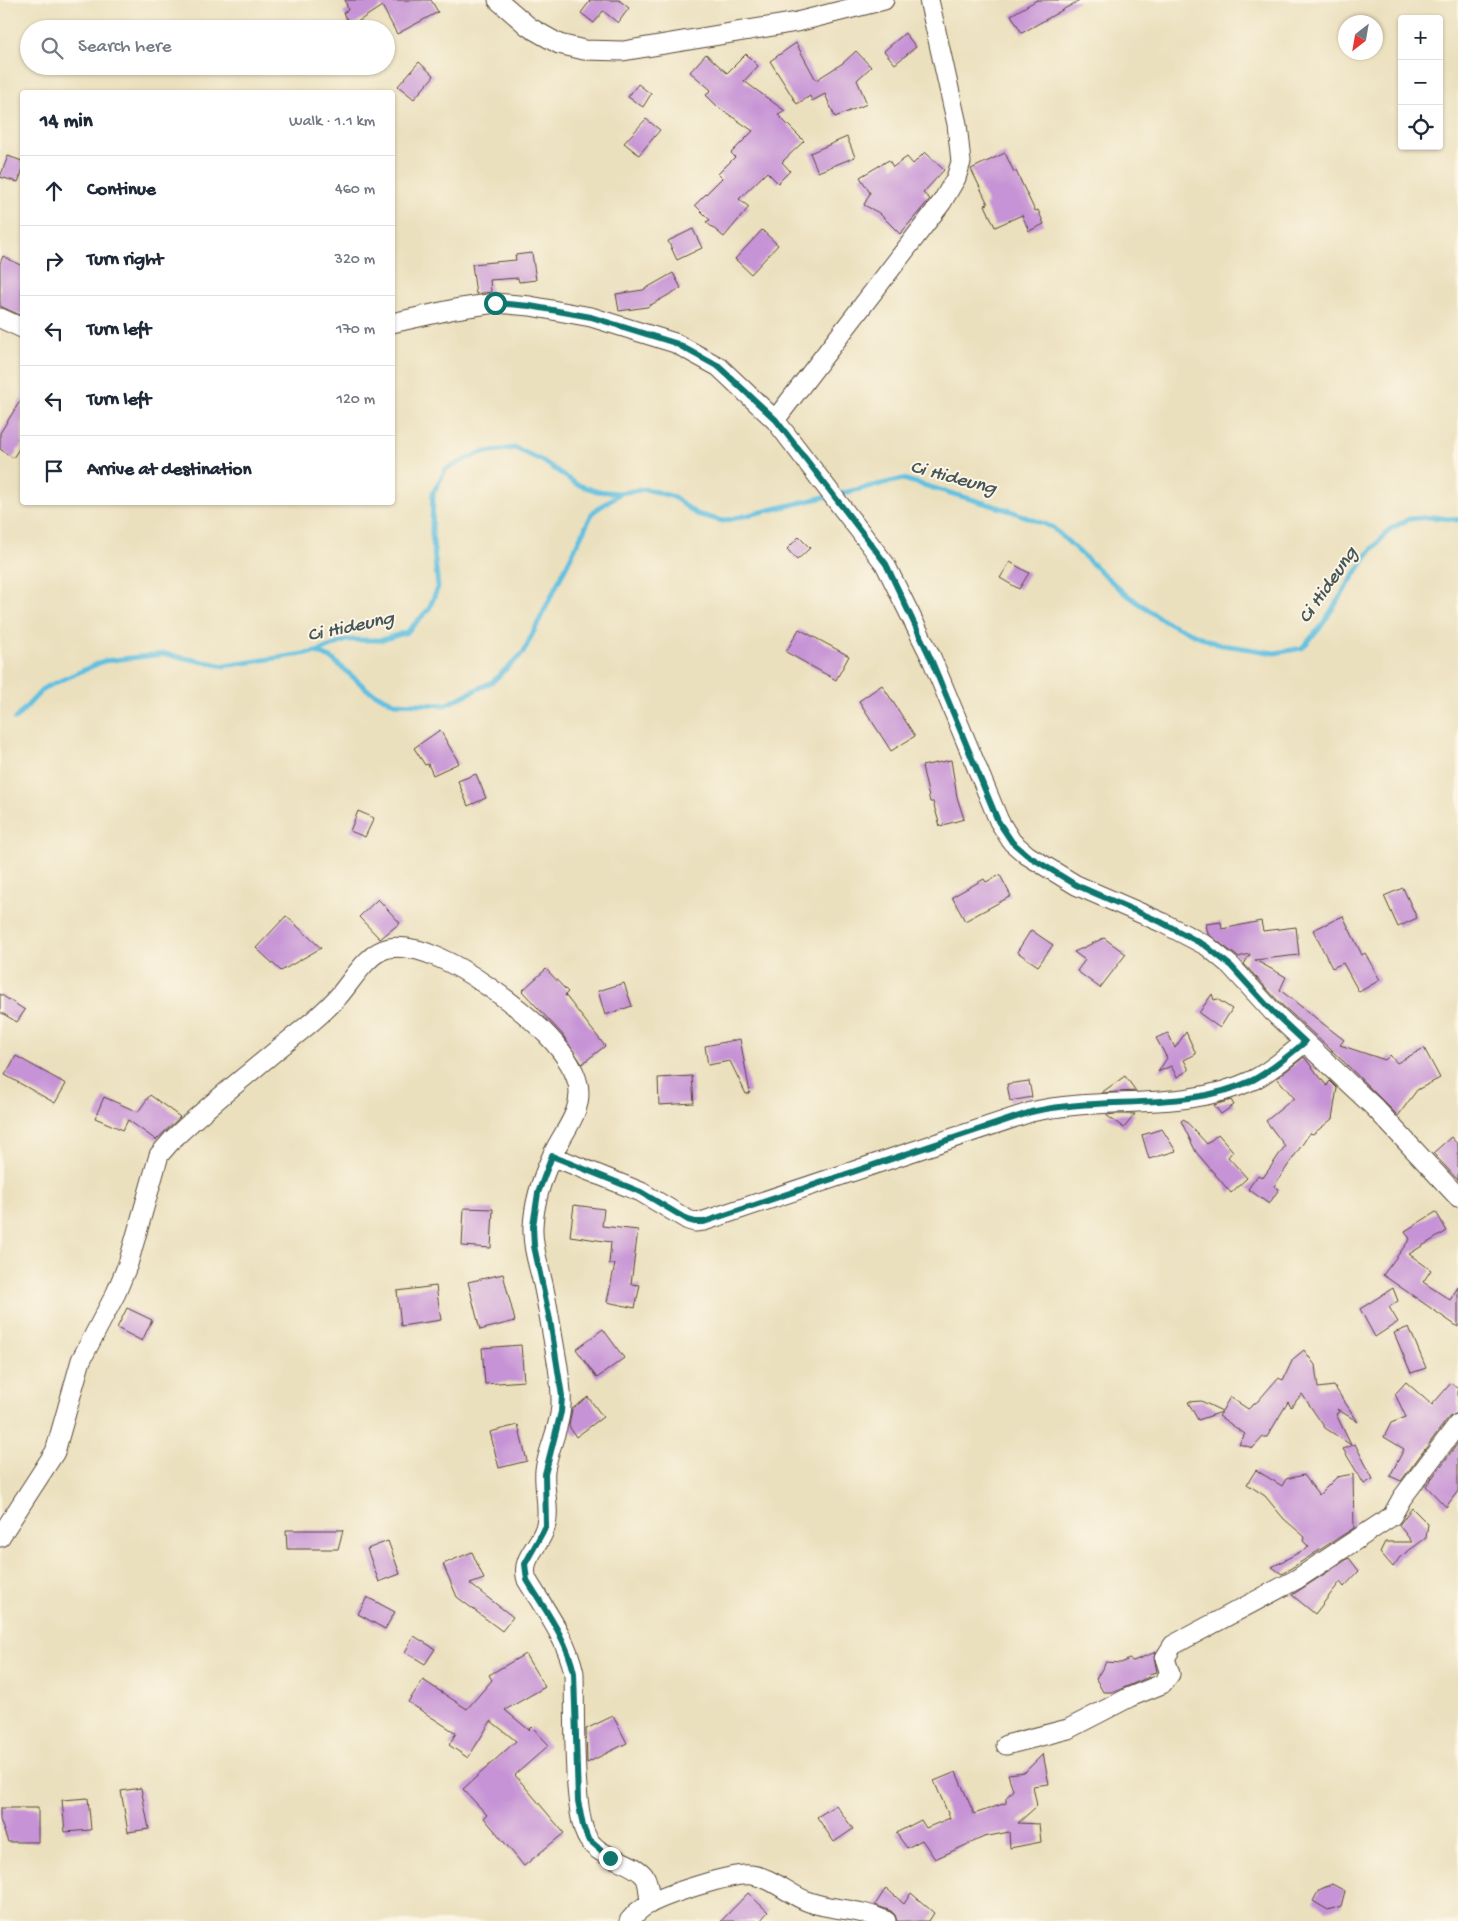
<!DOCTYPE html>
<meta charset="utf-8">
<style>
:root{--surface:#fff;--page:#f2f2f3;--text:#1f2937;--muted:#747a83;--line:#e0e1e3}
body{margin:0;font-family:"Gochi Hand",sans-serif;background:var(--page);color:var(--text)}
.controls{position:absolute;right:15px;top:15px;display:grid;overflow:hidden;border-radius:5px;box-shadow:0 1px 4px #0004}
.controls button{width:45px;height:45px;display:grid;place-items:center;padding:0;border:0;border-bottom:1px solid var(--line);background:var(--surface);color:var(--text);font:25px sans-serif}
.compass{position:absolute;left:1338px;top:15px;width:45px;height:45px;border-radius:50%;background:var(--surface);box-shadow:0 1px 4px #0004;rotate:211deg}
.stop{position:absolute;width:15px;height:15px;margin:-11px;border:4px solid #0f766e;border-radius:50%;background:#fff}
.stop.end{background:#0f766e;border-color:#fff;box-shadow:0 1px 5px #0008}
.list{margin:0;padding:0;list-style:none}
h2{display:flex;justify-content:space-between;align-items:center;height:65px;margin:0;padding:0 20px;font-size:21px}
h2 small{font-size:16px;font-weight:400;color:var(--muted)}
.list li{display:grid;grid-template-columns:32px 1fr auto;gap:15px;align-items:center;box-sizing:border-box;height:70px;padding:0 20px;border-top:1px solid var(--line)}
.list b{display:block;font-size:19px;white-space:nowrap}
.list em{font-size:16px;font-style:normal;color:var(--muted)}
.icon{flex:none;width:28px;height:28px;fill:none;stroke:currentColor;stroke-width:2;stroke-linecap:round;stroke-linejoin:round}
.map{position:relative;flex:none;width:1458px;height:1921px;overflow:hidden}
.search{position:absolute;background:var(--surface);box-shadow:0 1px 4px #0004;left:20px;top:20px;width:375px;height:55px;display:flex;align-items:center;gap:12px;box-sizing:border-box;padding:0 18px;border-radius:28px;color:var(--muted);font-size:19px}
.panel{position:absolute;background:var(--surface);box-shadow:0 1px 4px #0004;left:20px;top:90px;width:375px;height:415px;border-radius:5px}
.map>svg:first-child{display:block}
.lines{fill:none;stroke-linecap:round;stroke-linejoin:round}
.stream{stroke:#62c0e0;stroke-width:5}
.building{fill:#c693d6}
.street-casing{stroke:#554536;stroke-width:21}
.street{stroke:#fff;stroke-width:19}
.route{stroke:#0f766e;stroke-width:6}
.labels{text-anchor:middle;dominant-baseline:central;stroke-width:4;stroke-linejoin:round;paint-order:stroke}
.water-label{font-size:20px;font-style:italic;fill:#475758;stroke:#fcf5e5}
</style>
<div class="map">
<svg width="1458" height="1921" viewBox="0 0 1458 1921">
<rect width="100%" height="100%" fill="#fcf5e5"/>
<filter id="ink" filterUnits="userSpaceOnUse"><feTurbulence type="fractalNoise" baseFrequency=".02" numOctaves="2"/><feDisplacementMap in="SourceGraphic" scale="10" xChannelSelector="R" yChannelSelector="G"/><feConvolveMatrix kernelMatrix="1 2 1 2 8 2 1 2 1" color-interpolation-filters="sRGB"/></filter>
<filter id="wash" filterUnits="userSpaceOnUse"><feTurbulence type="fractalNoise" baseFrequency=".0096" numOctaves="4" result="noise"/><feDisplacementMap in="SourceGraphic" scale="20" xChannelSelector="R" yChannelSelector="G"/><feGaussianBlur stdDeviation="1.12" result="paint"/><feColorMatrix in="noise" values="0 0 0 0 0 0 0 0 0 0 0 0 0 0 0 0 0 1.4 0 .05"/><feComposite in="paint" operator="in"/></filter>
<g filter="url(#wash)">
<rect width="100%" height="100%" fill="#ebe0be"/>
<g class="lines">
<path class="stream" d="M838,494l65,-15 108,32 41,16 71,65 41,29 53,23 58,9 27,-5 18,-20 48,-74 22,-25 19,-10 25,-2 24,3
M316,652l15,6 37,32 26,13 51,2 47,-23 31,-29 70,-141 26,-18
M15,719l29,-31 60,-27 61,-7 59,12 92,-14 31,-12h35l25,-8 22,-23 9,-22 -6,-54 1,-40 13,-24 34,-16 35,-5 28,13 33,23 20,7 23,2 27,-4 28,8 22,17 27,7 106,-25"/>
</g>
<g id="blocks">
<path class="building" d="M345,0h86l7,12 -41,22 -15,-28 -31,20 -8,-13 5,-3z
M588,0h31l10,8 -11,15 -15,-12 -9,12 -13,-10 9,-12z
M1037,0h43l-58,33 -11,-18z
M905,33l11,14 -21,17 -11,-13z
M796,43l20,37 27,-17 13,-12 15,16 -14,13 10,24 -32,13 -10,-23 -13,7 -2,-5 -13,8 -27,-43z
M706,54l21,19 19,-19 12,12 -14,15 41,30 -7,4 26,26 -22,21 8,9 -12,12 -11,-11 -28,27 10,8 -25,30 -18,-15 4,-2 -15,-15 27,-27 -4,-4 17,-17 -4,-4 22,-22 -35,-24 -12,-12 5,-5 -21,-18z
M419,62l15,14 -20,23 -16,-13z
M638,84l13,10 -8,13 -15,-10z
M646,119l14,11 -21,25 -15,-12z
M847,137l8,20 -37,15 -8,-19z
M925,152l19,18 -21,23 7,6 -30,35 -21,-21 -15,-8 6,-12 -10,-16 29,-17 4,7 14,-10 6,7z
M1005,153l9,19 2,-1 19,40 3,-1 6,14 -15,7 -7,-16 -27,12 -10,-22 3,-1 -17,-35z
M8,156l14,5v11l-4,10 -18,-5z
M693,229l9,19 -25,12 -9,-19z
M762,230l16,15 -27,29 -16,-15z
M532,253l4,27 -17,2 -1,-4 -28,2 1,12 -15,2 -4,-30 44,-4 -1,-5z
M3,256l19,10v50l-22,-10v-43z
M673,273l8,15 -34,19 -28,4 -3,-17 27,-4z
M22,398v46l-9,14 -13,-9v-16z
M799,537l11,11 -13,12 -10,-11z
M1010,562l19,11 -10,16 -19,-11z
M799,629l50,27 -13,24 -50,-28z
M882,685l33,51 -24,15 -32,-50z
M440,730l19,33 -26,12 -5,-11 -3,1 -11,-17z
M951,760l6,37 7,22 -24,7 -7,-24h-3l-8,-36z
M476,774l10,24 -18,8 -10,-25z
M358,811l16,7 -9,19 -15,-6z
M1000,875l11,21 -46,25 -13,-24 32,-18 2,3z
M1403,888l14,30 -19,9 -14,-31z
M378,899l22,24 -20,16 -21,-22z
M286,916l35,32 -40,23 -25,-23z
M1343,916l19,39 3,-2 15,27 -21,12 -16,-29 -11,5 -19,-38z
M1261,921l2,10 33,-4 3,28 -44,5 31,17 -6,13 64,50 -4,5 45,15 5,-5 7,8 27,-15 16,30 -23,12 -19,26 -55,-55 -63,-58 -36,-39 6,-10 -12,3 -30,-23 -2,-10 15,-2 1,7z
M1031,930l22,15 -15,21 -21,-14z
M1104,938l22,16 -26,34 -23,-17 8,-11 -11,-8z
M546,969l22,23 -3,3 40,51 -23,18 -20,-30 -40,-43z
M624,983l8,23 -27,9 -7,-24z
M0,994l25,16 -8,12 -17,-10z
M1212,994l2,6 3,-1 15,10 -12,19 -21,-15z
M1186,1032l10,22 -12,6 5,10 -12,7 -6,-11 -13,6 9,-14 -11,-20 12,-5 7,15z
M740,1039l10,54 -4,1 -16,-33 -22,4 -3,-19z
M16,1056l50,28 -11,19 -50,-28z
M1304,1057l23,29 3,-5 7,7 -5,31 -19,15 -3,-1 -36,53 5,3 -10,15 -21,-15 10,-14 5,3 22,-32 -19,-25 28,-23 -17,-20z
M692,1076l2,27 -35,2 -1,-27z
M1125,1076l11,15 -35,2z
M1029,1081l3,16 -22,4 -3,-17z
M150,1095l30,22 -24,23 -28,-20 -5,10 -28,-12 9,-21 34,15z
M1231,1100l3,5 -13,9 -7,-9z
M1135,1114l-11,14 -18,-13 9,-1z
M1184,1119l23,25 11,-10 15,17 -5,6 19,21 -16,15 -35,-41 -15,-31z
M1162,1129l14,22 -27,8 -7,-24z
M1451,1137l7,8v35l-25,-27z
M574,1205l30,4 -2,17 36,4 -7,54 9,1 -5,23 -28,-6 8,-38h-6l2,-22 -41,-6z
M464,1208l29,1 -2,39 -29,-2z
M1436,1212l11,19 -38,23 22,16 -8,12 27,18 8,-13v40l-75,-52 27,-36 -5,-8z
M503,1274l12,47 -35,9 -12,-48z
M436,1286l5,34 -40,6 -4,-35z
M1393,1288l5,13 -9,6 9,15 -23,15 -15,-28z
M127,1308l25,12 -10,21 -25,-13z
M1409,1327l17,41 -15,5 -17,-40z
M603,1329l21,29 -27,20 -21,-29z
M521,1345l3,36 -39,3 -3,-36z
M1304,1350l11,15 3,23 16,-2 24,36 -21,-13 2,3 -3,2 15,31 -26,-17 -23,-34 -11,13 -3,-5 -21,35h-4l-10,11 -14,-4 6,-10 -26,-18 3,-4 -24,8 -10,-18 13,-1 21,10 8,-14 18,12 10,-8 20,-23 5,2 10,-21z
M1406,1382l26,23 19,-22 7,6v24l-9,4 -48,64 -11,-5 14,-27 -20,-12 7,-14 15,-6 -11,-23z
M588,1397l15,20 -27,20 -7,-11 3,-17z
M518,1425l9,36 -28,7 -9,-36z
M1458,1443v48l-12,16 -20,-21z
M1355,1444l18,35 -9,5 -21,-35z
M1256,1470l26,16 4,-7 18,-4 15,20 18,-18 16,-3 1,54 -72,46 -10,-7 37,-20 -6,-6 2,-4 -21,-18 -19,-23 -18,-12z
M1412,1508l16,16 -2,14 -26,19 -7,10 -13,-15 5,-10h27l-13,-17z
M286,1530h57l-5,19h-51z
M388,1541l12,33 -21,8 -12,-33z
M472,1552l12,27 -14,5 43,33 -11,14 -45,-34 -14,-33z
M1349,1558l10,13 -15,16 -4,-5 -25,32 -23,-19z
M367,1597l28,15 -10,17 -27,-15z
M414,1636l21,13 -10,15 -20,-12z
M1156,1652l-2,5 3,15 -9,2 1,3 -35,15h-11l-7,-13 10,-17 15,1 8,-4 4,2z
M525,1654l20,33 -40,23 24,20 3,-3 17,18 -34,30 49,58 -40,33 -40,-48 3,-3 -24,-26 53,-48 -25,-20 -23,37 -19,-13 7,-12 -48,-31 15,-22 44,29 25,-29 -3,-5z
M613,1716l14,27 -40,20 -1,-34z
M1043,1754l6,30 -16,2 4,20 -19,17 21,1 2,18 -31,6 -1,-16 -25,5 -49,22 -13,-19 -15,8 -11,-15 25,-13 5,8 24,-10 -16,-37 22,-9 18,42 32,-11v-5l7,-8 -5,-16 17,-2z
M141,1788l8,41 -21,3 -7,-41z
M88,1798l3,32 -26,2 -3,-32z
M836,1805l17,24 -19,13 -17,-25z
M0,1808h38v34h-30l-8,-22z
M1332,1884l13,7 -4,15 -13,4 -15,-9 6,-11z
M886,1888l18,16 7,-11 23,20 -5,8h-32l-2,-6 -4,-4 -16,-6z
M748,1893l20,19 -8,9h-39z"/>
</g>
</g>
<g filter="url(#ink)">
<use href="#blocks" fill-opacity="0" stroke="#554536" stroke-width="1"/>
<g class="lines">
<defs>
<path id="street" d="M498,0l31,27 30,17 25,6 39,1 174,-29 87,-22
M0,318l22,10
M392,323l63,-14 40,-6 35,3 61,11 84,26 44,24 56,53 110,144 46,93 68,164 13,21 15,13 49,30 85,37 46,24 24,20 41,45 103,97 83,89
M775,420l167,-218 14,-24 5,-16 -4,-38 -28,-124
M552,1156l89,36 47,28 7,2 9,-1 327,-109c73,-17 152,1 222,-32 18,-9 36,-25 52,-38
M0,1537l55,-85 26,-92 35,-67 12,-29 31,-109 14,-16c33,-32 69,-60 104,-89 21,-17 42,-32 60,-52 14,-15 30,-46 52,-50 31,-5 73,20 97,37 31,21 83,61 92,99 6,27 -16,49 -26,72 -10,22 -18,47 -19,71 -1,20 6,39 10,57 6,28 10,56 15,83 2,16 5,31 2,47 -3,19 -12,37 -15,56 -2,19 6,40 0,58 -6,20 -25,30 -18,52 18,30 40,59 47,93 1,34 -2,142 14,166 13,21 45,21 57,38 4,6 4,19 5,26
M1006,1745l62,-16 62,-32 32,-13 8,-10 -5,-16 8,-13 124,-66 95,-63 10,-18 56,-74
M629,1921c6,-7 11,-13 20,-17 16,-9 85,-32 102,-29 21,2 38,20 58,27 27,9 50,6 77,19"/>
</defs>
<use href="#street" class="street-casing"/>
<use href="#street" class="street"/>
</g>
</g>
<g class="lines" filter="url(#ink)">
<path class="route" d="M495,303l35,3 61,11 84,26 44,24 57,53 110,144 44,93 68,164 14,21 15,13 49,30 85,37 45,24 25,20 41,45 33,31c-16,13 -34,29 -52,38 -70,33 -149,15 -222,32l-327,110h-9l-7,-2 -47,-28 -89,-36 -14,37 -5,33 1,20 16,74 12,76 -1,16 -16,62 1,52 -21,38 2,16c18,30 40,59 47,93l4,128 5,25 5,13 22,19"/>
</g>
<g class="labels">
<g class="water-label">
<text transform="translate(953 479) rotate(15)">Ci Hideung</text>
<text transform="translate(1329 586) rotate(-55)">Ci Hideung</text>
<text transform="translate(351 628) rotate(-12)">Ci Hideung</text>
</g>
</g>
</svg>
<div class="controls">
<button>+</button>
<button>−</button>
<button><svg class="icon" aria-label="locate" viewBox="0 0 24 24"><circle cx="12" cy="12" r="6"/><path d="M12 2v4M12 18v4M2 12h4M18 12h4"/></svg></button>
</div>
<svg class="compass" viewBox="-18 -18 36 36"><path d="M0-13l5 13h-10z" fill="#e53935"/><path d="M0 13l5-13h-10z" fill="#747a83"/></svg>
<div class="stop" style="left:495px;top:303px"></div>
<div class="stop end" style="left:610px;top:1858px"></div>
<div class="search"><svg class="icon" aria-label="search" viewBox="0 0 24 24"><circle cx="10" cy="10" r="6"/><path d="M15 15l6 6"/></svg>Search here</div>
<section class="panel">
<h2>14 min<small>Walk · 1.1 km</small></h2>
<ul class="list">
<li><svg class="icon" aria-label="ahead" viewBox="0 0 24 24"><path d="M12 20V5M6 11l6-6 6 6"/></svg><div><b>Continue</b></div><em>460 m</em></li>
<li><svg class="icon" aria-label="right" viewBox="0 0 24 24"><path d="M7 20v-9h11M14 6l5 5-5 5"/></svg><div><b>Turn right</b></div><em>320 m</em></li>
<li><svg class="icon" aria-label="left" viewBox="0 0 24 24"><path d="M17 20v-9H6M10 6l-5 5 5 5"/></svg><div><b>Turn left</b></div><em>170 m</em></li>
<li><svg class="icon" aria-label="left" viewBox="0 0 24 24"><path d="M17 20v-9H6M10 6l-5 5 5 5"/></svg><div><b>Turn left</b></div><em>120 m</em></li>
<li><svg class="icon" aria-label="arrive" viewBox="0 0 24 24"><path d="M6 21V4h12l-3 4 3 4H6"/></svg><div><b>Arrive at destination</b></div></li>
</ul>
</section>
</div>
